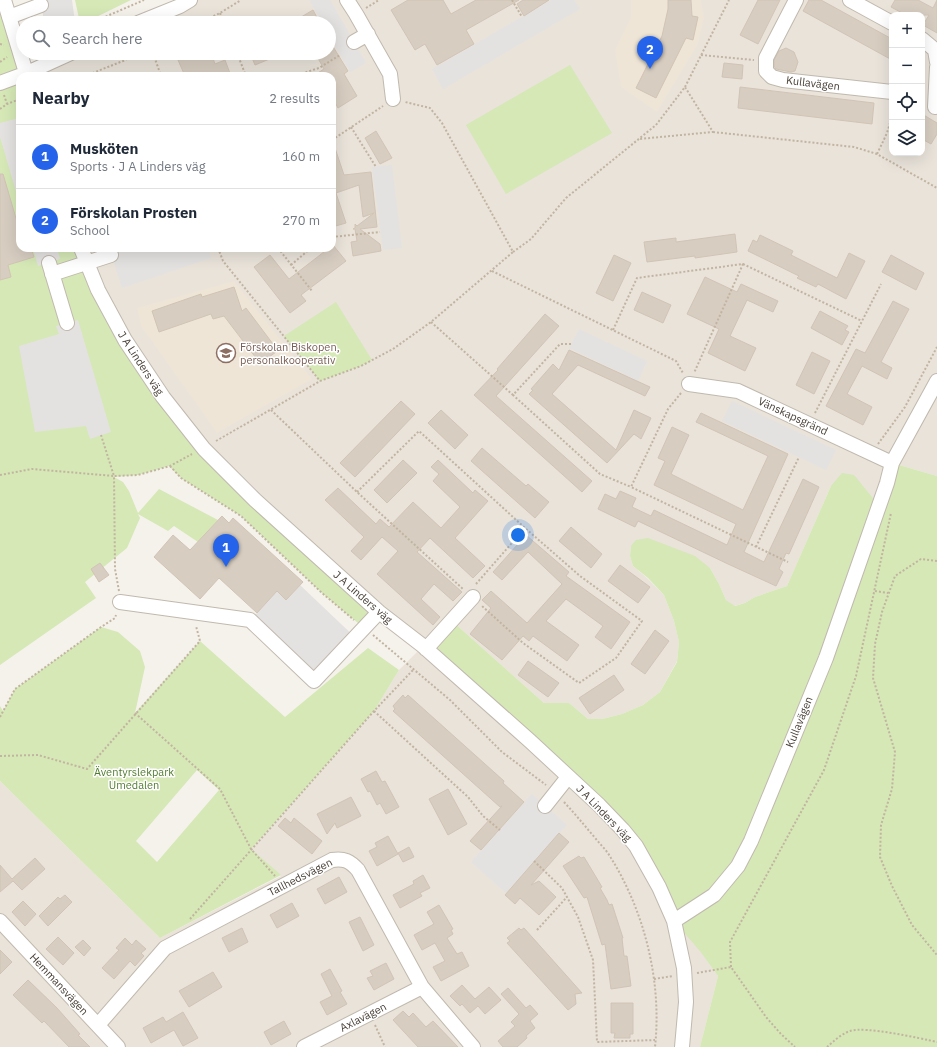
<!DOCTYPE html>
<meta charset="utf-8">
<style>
:root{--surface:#fff;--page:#f6f6f7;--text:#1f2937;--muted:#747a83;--line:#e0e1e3;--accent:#2563eb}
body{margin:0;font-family:"IBM Plex Sans",sans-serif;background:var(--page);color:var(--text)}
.controls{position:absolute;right:12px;top:12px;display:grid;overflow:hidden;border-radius:8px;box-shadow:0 4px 16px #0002}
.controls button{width:36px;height:36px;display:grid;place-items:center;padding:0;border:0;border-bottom:1px solid var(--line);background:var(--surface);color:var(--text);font:20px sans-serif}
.you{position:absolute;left:518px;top:535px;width:14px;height:14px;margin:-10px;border:3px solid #fff;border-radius:50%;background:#1a73e8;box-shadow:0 0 0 6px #1a73e833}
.badge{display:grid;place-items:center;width:26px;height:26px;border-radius:50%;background:var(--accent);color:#fff;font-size:13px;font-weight:700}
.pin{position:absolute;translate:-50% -33px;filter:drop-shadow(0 1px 2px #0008)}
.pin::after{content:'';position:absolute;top:21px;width:14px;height:12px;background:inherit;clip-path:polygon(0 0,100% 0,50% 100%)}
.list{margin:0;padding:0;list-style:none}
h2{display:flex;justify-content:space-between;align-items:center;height:52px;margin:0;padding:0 16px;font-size:17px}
h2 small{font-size:13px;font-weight:400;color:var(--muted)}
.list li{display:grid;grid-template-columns:26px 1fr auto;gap:12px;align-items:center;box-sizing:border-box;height:64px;padding:0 16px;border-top:1px solid var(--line)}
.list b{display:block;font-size:15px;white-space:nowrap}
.list p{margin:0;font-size:13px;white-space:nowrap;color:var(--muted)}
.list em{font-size:13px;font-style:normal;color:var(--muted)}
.icon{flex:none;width:22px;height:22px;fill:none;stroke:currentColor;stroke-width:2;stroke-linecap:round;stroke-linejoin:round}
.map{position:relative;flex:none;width:937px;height:1047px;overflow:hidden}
.search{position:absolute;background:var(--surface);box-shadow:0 4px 16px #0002;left:16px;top:16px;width:320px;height:44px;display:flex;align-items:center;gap:10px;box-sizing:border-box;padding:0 14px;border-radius:22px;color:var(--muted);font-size:15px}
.panel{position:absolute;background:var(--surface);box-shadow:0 4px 16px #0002;left:16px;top:72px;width:320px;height:180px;border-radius:12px}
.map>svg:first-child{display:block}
.residential{fill:#e9e3da;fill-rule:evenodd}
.education{fill:#eee5d6}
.green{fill:#d5e8b6;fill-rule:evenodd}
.parking{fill:#e4e2e0}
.building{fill:#d7cdc1;stroke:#d2c4b5}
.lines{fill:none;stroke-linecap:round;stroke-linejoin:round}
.minor-casing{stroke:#c1b9ae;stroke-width:16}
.path{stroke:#c2b4a0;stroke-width:2;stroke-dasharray:2 2;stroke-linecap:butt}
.minor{stroke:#fff;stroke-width:14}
.labels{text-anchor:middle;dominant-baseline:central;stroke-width:3;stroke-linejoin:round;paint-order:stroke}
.street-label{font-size:11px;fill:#4a4239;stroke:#fff}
.education-label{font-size:11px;fill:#785e54;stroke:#fff;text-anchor:start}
.park-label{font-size:11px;fill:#507b2d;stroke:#fff}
</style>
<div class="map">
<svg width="937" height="1047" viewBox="0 0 937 1047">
<rect width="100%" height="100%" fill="#f5f2ec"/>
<path class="residential" d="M190,0h747v476l-45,-13 -14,41 -16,-19 -31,1 -44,100 -32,11 -10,6 -11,3 -8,-6 -7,-16 -9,-16 -79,-22 -1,10 3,10 14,12 17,17 10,26 5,21 -2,19 -17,31 -17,13 -21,9 -20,5h-14l-19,-16h-25l-92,-82 147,184 119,171 -18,71h-700v-266l160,157 121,-62 -30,-27 123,-138 25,-41 24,-24 -168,-146 -92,-103 -82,-149h251v-172h-305l44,-23h258v-30h-191zM892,15h30v138h-30z"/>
<path class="education" d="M631,0h70l3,18 -6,26 -41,68 -36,-25 -6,-37 16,-33z
M234,281l78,98 -95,54 -76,-107 -4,-18z"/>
<path class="green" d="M0,0l20,76v172h61l17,42 106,159 175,163 -15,16 -42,-35 -81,-77 -60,-38 -12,-12 -31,9 -24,2 9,5 6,9 9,22 21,-24 59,31 -20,22 -24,-16 -6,5 -30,-17 2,4 -13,30 -42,34 11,16 -96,67z
M75,0h56l-47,23h-4z
M570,65l42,68 -106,61 -40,-69z
M336,302l36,58 -11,6 -41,15 -36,-45z
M892,463l45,13v571h-237l18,-71 -18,-25 -26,-30 -39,-75 -209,-197 26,-28 92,82h25l19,16h14l20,-5 21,-9 17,-13 17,-30 2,-20 -5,-21 -10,-26 -16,-17 -15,-12 -3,-10 1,-10 5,-6 12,-2 47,18 15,12 9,16 7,16 9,6 10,-3 10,-6 32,-11 44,-100 11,-13 12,2 24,29z
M101,627l17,5 22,19 5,16 -10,46 65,-72 85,76 83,-69 31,22 -25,41 -123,138 30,26 -121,63 -160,-157v-75l3,5 12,-22zM197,770l22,20 -62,72 -21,-21z"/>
<path class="parking" d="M41,0h31l3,22 -4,1h-27z
M309,0h21l36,63 -16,9 -21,-36v-13h-7z
M551,0h23l6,9 -137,80 -11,-20z
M19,118l1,5v82l-20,-68v-14z
M392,165l10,83 -19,2 -11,-83z
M33,248h24l3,11 -22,7z
M109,248h99l3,10 -89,30z
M78,320l33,112 -21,7 -4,-13 -51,6 -16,-86 40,-12 -3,-8z
M579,329l68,32 -9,20 -69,-33z
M732,401l104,49 -10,20 -104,-49z
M300,585l60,57 -45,47 -69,-64 31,-34 9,9z
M532,794l35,31 -61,68 -35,-31z"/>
<path class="building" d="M408,0h35l8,14 25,-14h43l-53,30 8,14 -37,21 -12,-21 -10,6 -24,-40z
M523,0h26l-25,16 -7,-12z
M668,0h23l1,16 6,1 -5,23 -7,-2 -30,60 -20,-10 26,-52 6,-27z
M758,0h22l-22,44 -18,-9z
M809,0h12l71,39v21l-89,-49z
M895,0h23l15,8 4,-8v33l-14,-8 6,-10h-23l-15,-8z
M313,10l7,13h-29z
M329,40l19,31 -4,3 13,22 -19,12 -6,-11v-21h-19l11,-7 -9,-16h14z
M786,48l8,4 4,10 -3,9 -4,1 -15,-3 -2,-3v-6l5,-9z
M194,53h17l4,11 10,-4 6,16h-46l-7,-16z
M250,53h34l-29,12z
M724,63l19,2 -1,14 -20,-2z
M740,87l134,16 -2,21 -134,-16z
M922,114l15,9v11l-6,10 -9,-5z
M376,131l16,27 -12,6 -15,-26z
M332,145h2l10,30 27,-3 6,55 -17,2 20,15 1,7 -28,5 -2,-14 6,-1 -2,-12h-2l2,-1v-4l2,2 17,-13 -11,4 -4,-32 -23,8 10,30 -14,4z
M0,174h3l17,58v16h11l3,9 -26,8 3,12 -11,3z
M735,234l2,18 -42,6v-2l-48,6 -3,-20 32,-4v4z
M760,235l33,16 -2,4 46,23 12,-25 16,8 -19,38 -28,-15 -2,3 -19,-9 2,-2 -51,-25 5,-11 4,2z
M333,245l13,16 -45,34 5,6 -16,12 -36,-46 16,-12 19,24 40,-31h3z
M614,255l17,8 -18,38 -17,-8z
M891,255l33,18 -8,17 -34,-18z
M705,277l32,15 4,-8 37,17 -5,11 -26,-12 -17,36 26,12 -11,23 -37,-18 11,-24 -32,-15z
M234,287l8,24 4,-3 30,40 -1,2 1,2 -11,8 -1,-2 -5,4 -35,-46 -11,3 -2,-5 -52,18 -7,-21 49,-17 1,3z
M642,292l29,13 -8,18 -29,-13z
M893,301l16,8 -28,53 11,6 -5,11 -25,-13 -15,28 25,13 -9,18 -37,-19 30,-57 9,4z
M820,311l28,15 -3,4 4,2 -7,13 -31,-17z
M545,314l14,12 -63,70 96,85 -10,11 -108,-97 24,-25 -1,-1z
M569,350l81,37 -5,9 -67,-31 -26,29 64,56 18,-40 17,8 -10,21 -7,-5 -27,29 -78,-69 4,-4 -2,-1 22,-25 6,6z
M812,352l18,9 -16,33 -18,-9z
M401,401l14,13 -60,63 -15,-14z
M441,410l27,25 -13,14 -27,-26z
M701,413l87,41 -44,98 20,10 39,-83 16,8 -30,67 -3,-1 -7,16 4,3 -7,14 -48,-22 -90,-43 -3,6 -37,-18 7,-15 11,5 4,-8 16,7 -4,9 19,9 3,-6 73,35 9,-21 -82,-39 11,-24 -7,-3 14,-31 17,8 -18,39 72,36 25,-54 -72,-34z
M482,448l44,38 2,-2 21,18 -14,16 -64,-57z
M403,460l14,13 -30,30 -13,-13z
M438,460l35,33 2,-3 13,11 -33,37 30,28 -12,12 -43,-40 -13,14 45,40 -9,9 -19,-17 -13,15 19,18 -7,8 -56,-51 21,-23 -16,-14 -21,23 -10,-9 13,-14 -39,-37 13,-12 38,36 4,-5 9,8 24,-25 28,26 19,-21 -27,-26 6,-7 -8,-7z
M222,516l7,7 4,-5 70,64 -17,18 -9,-9 -20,22 -38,-35 -19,21 -46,-42 19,-22 17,15z
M571,527l31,27 -11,14 -32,-27z
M526,535l43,37 -3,4 64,46 -19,27 -16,-12 8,-11 -37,-27 -20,22 33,24 -12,16 -34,-25 -4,5 -6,-5 -21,24 -32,-26 21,-26 -9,-8 9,-9 36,32 35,-39 -34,-32 -26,28 -9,-8z
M100,563l9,12 -10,7 -8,-13z
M620,565l30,22 -12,16 -30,-22z
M655,630l14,11 -24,33 -14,-10z
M528,661l31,22 -11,14 -30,-22z
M614,675l10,15 -34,24 -11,-16z
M403,695l2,3 3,-3 96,86 -1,2 21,19 -43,48 -11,-9 32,-35 -2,1 -107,-96 2,-2 -2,-3z
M376,771l6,11 3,-1 14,26 -13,7 -6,-11 -3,2 -7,-14 -2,1 -7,-13z
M448,789l19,35 -19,11 -19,-36z
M351,797l10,19 -24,12 -2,-5 -8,11 -10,-20z
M285,818l6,5 3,-5 28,23 -10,13 -34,-28z
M559,833l10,9 -38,43 8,-4 17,16 -17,18 -19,-17 -5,6 -10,-9z
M388,836l10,18 -21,12 -8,-15 8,-4 -2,-4z
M409,847l5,10 -11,5 -5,-9z
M579,856l2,2 3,-1 18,30 -2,1 7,12 2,5 3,-1 11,34h-1l2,18h3l4,30 -20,3 -6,-45 -3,1 -15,-48 -3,1 -21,-32z
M35,858l10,11 -23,21 -9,-9 -13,11v-27l12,14z
M423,875l7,13 -10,5 2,3 -22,12 -7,-13 21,-11 -1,-3z
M339,877l8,15 -22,12 -8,-15z
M65,895l7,7 -24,24 -9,-10 19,-19 2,2z
M23,901l13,13 -11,12 -13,-14z
M292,903l7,13 -22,12 -7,-13z
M439,905l14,24 -2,1 2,4 -6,4 10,16 5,-2 7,14 -28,15 -8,-14 12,-6 -10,-18 -13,7 -8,-15 20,-11 -7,-12z
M360,917l14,28 -11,6 -14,-29z
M242,928l6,14 -19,10 -7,-14z
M519,928l2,2 3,-2 58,65 -7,1 1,10 -8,6 -61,-67 3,-2 -3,-3z
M58,937l16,16 -11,12 -17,-16z
M125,938l7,7 4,-5 10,9 -5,4 3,3 -9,10 -5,-5 -16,18 -12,-11 17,-18 -3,-2z
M83,940l8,8 -7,8 -9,-9z
M0,950l12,12 -12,12z
M386,963l8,16 -20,11 -7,-12 6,-2 -3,-5z
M330,969l12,22 -2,1 7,12 -20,11 -7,-13 12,-6 -11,-22z
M213,972l9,15 -33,20 -10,-16z
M28,980l29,28 23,26 -2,1 12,12h-21l-25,-26 -2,2 -29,-28z
M462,985l13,14 14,-12 12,13 -16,14 -7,-8 -8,7 -8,-9 -2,2 -10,-10z
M508,988l18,20 4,-3 8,9 -8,7 5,7 -9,8 1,2 -10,9h-14l-5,-6 17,-15 -4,-4 8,-8 -18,-20z
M611,1003h22v31h-3v4h-16l1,-5h-4z
M403,1011l6,6 4,-4 13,14 7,-6 25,26h-40l-25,-27z
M183,1012l15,26 -15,8 -9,-16 -23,13 -8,-15 20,-11 3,5z
M284,1021l7,13 -20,11 -7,-13z"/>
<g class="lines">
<defs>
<path id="minor" d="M4,0l23,76
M347,0l9,14 34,60 3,25
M796,0l-30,58v13l6,6 11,3 109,12
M850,0l42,23
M9,17l32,-12
M138,23l42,-17 10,-6
M922,39l13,11 2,12
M354,42l14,-8
M0,83l27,-10 44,-20
M935,107l2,-40
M81,248l17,42 27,50 38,57 41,52 51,51 124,112 44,34 107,95 69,64 24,25 13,16 23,41 15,34 10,47 2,34 -4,45
M49,263l18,60
M52,274l59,-19
M689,384l49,7 154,72
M120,602l130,18 64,61 65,-69
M426,649l47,-52
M545,806l23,-29
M0,921l118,126
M674,921l40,-26 24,-29 13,-25 75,-183 61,-175 5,-20 45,-82
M98,1025l67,-77 167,-88c12,-2 18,1 26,10l64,117 51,60
M304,1047l118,-60"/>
</defs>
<use href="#minor" class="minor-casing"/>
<path class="path" d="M512,0l10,17
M366,8l13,-8
M220,13l4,10
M91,23l53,-23
M199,23l21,-10 21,-13
M0,44l4,1
M153,53l8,23
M237,53l9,23
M701,55l53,5
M0,62l7,-5
M85,76l38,-15 16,-8
M294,76l25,-8 21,-13
M685,87l44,-87
M4,95l3,9
M0,109l7,-5 13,-5
M351,127l25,40
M713,132l141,15 23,7 60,34
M332,140l51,-34
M877,154c8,-17 17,-31 13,-50
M332,237l48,-5
M218,248l5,13 97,120
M278,248l34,43
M513,252l18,-13 35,-41 90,-73 29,-38 28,45 -74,7
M743,264l119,57
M291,265l20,-17
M492,271l184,90 7,12
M431,322l82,73
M613,330l24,-52 106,-14 -49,109
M571,344h-11l-47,51 87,79 31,13
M681,393l-13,16 -37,78 157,75
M271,410l86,82 106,97
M815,413l66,-129
M216,441l104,-60 41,-15 32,-17 38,-27 82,-70 -71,-129 -12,-15 -25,-6
M878,444l27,-37 32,-60
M170,466l11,12 60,38 81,77 32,27
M0,475l32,-6 82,7 -13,-41
M357,492l62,-61 106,97 55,48 62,45 -26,37 -37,25 -56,-40 -41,-37
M756,547l43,-90
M937,561l-16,-2 -26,17 -13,36 -7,32 -2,34 22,74 -3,37 -11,36 -1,32 12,29 20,39 25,30
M476,584l49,-56
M119,591l-4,-22 -1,-93 24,-1 32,-9 22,-12
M875,591l13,2
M373,635l77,65 52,52 44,33
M374,711l94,86 15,19 17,14
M135,713l85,76 31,60 24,27
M0,717l15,-28 86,-62 14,-9 1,-3
M0,756l38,-1 49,14 113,-128 -4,-15
M564,802c11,12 21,24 32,37 5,6 11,12 15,19 34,55 51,124 44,189
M534,861l28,27 16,29 15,43 4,82 58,-2
M190,919l184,-208 39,-41
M537,930l30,-33
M731,967l-1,-25 94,-172 32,-94 35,-163
M697,973l34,-6 35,50 15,17 14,13
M654,979l19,-3
M375,1025l10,22
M827,1047c7,-6 14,-13 23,-16 15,-5 69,7 87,11"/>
<use href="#minor" class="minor"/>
</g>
<defs>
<symbol id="school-ring" viewBox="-11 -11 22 22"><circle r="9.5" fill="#fff" stroke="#8d6e63" stroke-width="1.5"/><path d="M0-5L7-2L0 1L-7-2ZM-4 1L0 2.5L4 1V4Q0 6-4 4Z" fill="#8d6e63"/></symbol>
</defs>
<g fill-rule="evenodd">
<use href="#school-ring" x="215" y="342" width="22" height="22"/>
</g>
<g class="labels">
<g class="street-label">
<text transform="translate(813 83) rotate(7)">Kullavägen</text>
<text transform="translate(141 363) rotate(57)">J A Linders väg</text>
<text transform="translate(793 416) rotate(25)">Vänskapsgränd</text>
<text transform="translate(363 597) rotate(41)">J A Linders väg</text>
<text transform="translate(799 722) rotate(-68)">Kullavägen</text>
<text transform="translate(604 813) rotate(46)">J A Linders väg</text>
<text transform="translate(300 877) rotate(-27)">Tallhedsvägen</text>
<text transform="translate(59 984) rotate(47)">Hemmansvägen</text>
<text transform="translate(363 1017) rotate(-27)">Axlavägen</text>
</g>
<g class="education-label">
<text x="240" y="347">Förskolan Biskopen,<tspan x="240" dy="13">personalkooperativ</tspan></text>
</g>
<g class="park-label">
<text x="134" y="772">Äventyrslekpark<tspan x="134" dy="13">Umedalen</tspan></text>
</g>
</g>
</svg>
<div class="controls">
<button>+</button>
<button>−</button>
<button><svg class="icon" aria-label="locate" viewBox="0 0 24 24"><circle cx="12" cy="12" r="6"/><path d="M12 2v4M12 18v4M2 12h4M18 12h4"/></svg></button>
<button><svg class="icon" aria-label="layers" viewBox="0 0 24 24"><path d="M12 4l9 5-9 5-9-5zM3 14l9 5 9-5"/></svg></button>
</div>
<div class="you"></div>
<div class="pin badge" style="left:226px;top:567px">1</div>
<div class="pin badge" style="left:650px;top:69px">2</div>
<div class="search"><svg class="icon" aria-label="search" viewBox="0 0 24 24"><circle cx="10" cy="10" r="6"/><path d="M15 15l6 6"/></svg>Search here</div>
<section class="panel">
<h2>Nearby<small>2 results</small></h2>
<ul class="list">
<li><span class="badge">1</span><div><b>Musköten</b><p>Sports · J A Linders väg</p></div><em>160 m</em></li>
<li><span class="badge">2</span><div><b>Förskolan Prosten</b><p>School</p></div><em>270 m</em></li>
</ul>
</section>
</div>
